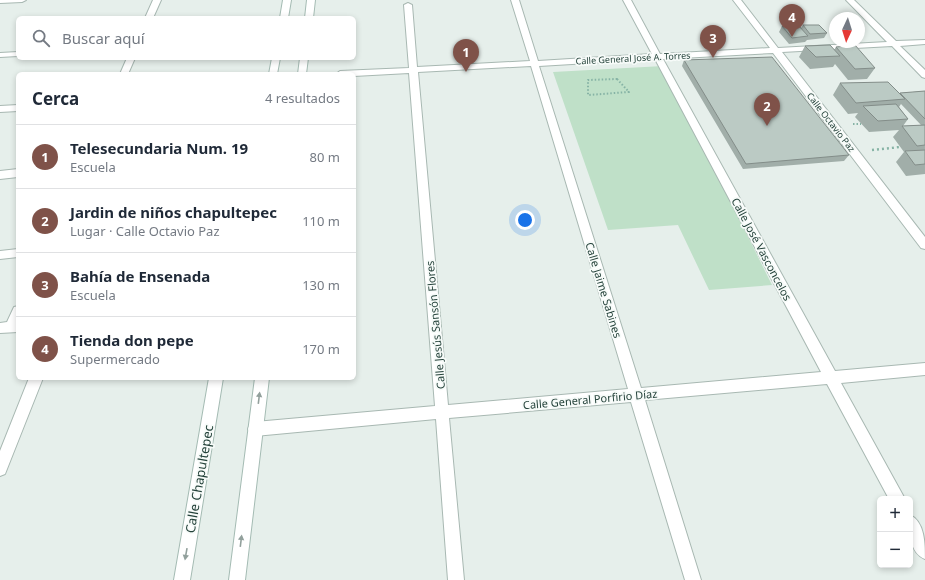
<!DOCTYPE html>
<html lang="es">
<meta charset="utf-8">
<style>
:root{--surface:#fff;--page:#f6f6f7;--text:#1f2937;--muted:#747a83;--line:#e0e1e3;--accent:#7f5249}
body{margin:0;font-family:"Noto Sans",sans-serif;background:var(--page);color:var(--text)}
.controls{position:absolute;right:12px;bottom:12px;display:grid;overflow:hidden;border-radius:6px;box-shadow:0 2px 6px #0003}
.controls button{width:36px;height:36px;display:grid;place-items:center;padding:0;border:0;border-bottom:1px solid var(--line);background:var(--surface);color:var(--text);font:20px sans-serif}
.compass{position:absolute;left:829px;top:12px;width:36px;height:36px;border-radius:50%;background:var(--surface);box-shadow:0 2px 6px #0003;rotate:184deg}
.you{position:absolute;left:525px;top:220px;width:14px;height:14px;margin:-10px;border:3px solid #fff;border-radius:50%;background:#1a73e8;box-shadow:0 0 0 6px #1a73e833}
.badge{display:grid;place-items:center;width:26px;height:26px;border-radius:50%;background:var(--accent);color:#fff;font-size:13px;font-weight:700}
.pin{position:absolute;translate:-50% -33px;filter:drop-shadow(0 1px 2px #0008)}
.pin::after{content:'';position:absolute;top:21px;width:14px;height:12px;background:inherit;clip-path:polygon(0 0,100% 0,50% 100%)}
.list{margin:0;padding:0;list-style:none}
h2{display:flex;justify-content:space-between;align-items:center;height:52px;margin:0;padding:0 16px;font-size:17px}
h2 small{font-size:13px;font-weight:400;color:var(--muted)}
.list li{display:grid;grid-template-columns:26px 1fr auto;gap:12px;align-items:center;box-sizing:border-box;height:64px;padding:0 16px;border-top:1px solid var(--line)}
.list b{display:block;font-size:15px;white-space:nowrap}
.list p{margin:0;font-size:13px;white-space:nowrap;color:var(--muted)}
.list em{font-size:13px;font-style:normal;color:var(--muted)}
.icon{flex:none;width:22px;height:22px;fill:none;stroke:currentColor;stroke-width:2;stroke-linecap:round;stroke-linejoin:round}
.map{position:relative;flex:none;width:925px;height:580px;overflow:hidden}
.search{position:absolute;background:var(--surface);box-shadow:0 2px 6px #0003;left:16px;top:16px;width:340px;height:44px;display:flex;align-items:center;gap:10px;box-sizing:border-box;padding:0 14px;border-radius:6px;color:var(--muted);font-size:15px}
.panel{position:absolute;background:var(--surface);box-shadow:0 2px 6px #0003;left:16px;top:72px;width:340px;height:308px;border-radius:6px}
.map>svg:first-child{display:block}
.green{fill:#bfe0c8}
.lines{fill:none;stroke-linecap:round;stroke-linejoin:round}
.minor-casing{stroke:#a8b8b2;stroke-width:2}
.secondary-casing{stroke:#a4bbb3;stroke-width:2}
.path-far1{stroke:#86b3a5;stroke-width:2;stroke-dasharray:1.5 2;stroke-linecap:butt}
.path{stroke:#86b3a5;stroke-width:2.5;stroke-dasharray:2 3;stroke-linecap:butt}
.minor{fill:#fff;fill-rule:evenodd}
.secondary{fill:#fff;fill-rule:evenodd}
.wall{fill:#a1aea9;fill-rule:evenodd}
.building{fill:#bbcac4;stroke:#838d89}
.oneway{fill:#92a09c}
.labels{text-anchor:middle;dominant-baseline:central;stroke-width:3.5;stroke-linejoin:round;paint-order:stroke}
.far-street-label{font-size:9px;fill:#24423a;stroke:#f7fbf9}
.street-label{font-size:11px;fill:#24423a;stroke:#f7fbf9}
.near-street-label{font-size:13px;fill:#24423a;stroke:#f7fbf9}
</style>
<div class="map">
<svg width="925" height="580" viewBox="0 0 925 580">
<rect width="100%" height="100%" fill="#e6efeb"/>
<path class="green" d="M663,66l109,219 -63,5 -31,-65 -70,5 -55,-158z"/>
<g class="lines">
<defs>
<path id="minor" d="M0,0h26l-4,2 -22,1z
M153,0h8l-8,18h-8z
M511,0h8l19,61 114,-7 -29,-54h8l29,54 110,-6 -37,-48h8l37,48 109,-6 -41,-42h8l42,41 29,-1v4l-25,2 25,24v8l-3,-1 -30,-31 -110,6 143,185v12l-4,-1 -148,-195 -110,6 172,312 90,-8v12l-84,8 64,116h-16l-62,-115 -182,16 56,180h-16l-54,-178 -182,16 15,162h-16l-12,-161 -181,17 -5,-2 -2,-5 2,-5 5,-2 180,-16 -26,-333 -55,3v-2h-18l4,-3 69,-3 -5,-63 4,-2 4,2 5,62 113,-6zM655,59l166,313 -180,16 -102,-322zM531,66l97,323 -180,16 -30,-333z
M18,52v4l-18,1v-4z
M127,58h8l-7,16h-8z
M18,105v6l-18,1v-6z
M18,169v8l-18,2v-8z
M18,249v8l-18,2v-8z
M18,306v26l-18,1v-10l7,-1 7,-15z
M29,378h14l-38,96 -5,2v-25z
M910,515c15,7 15,29 15,44 -17,-7 -15,-29 -15,-44z"/>
<path id="secondary" d="M283,0h8l-3,18h-8z
M307,0h8l-2,18h-8z
M272,58h8l-3,16h-8z
M300,58h8l-2,16h-8z
M209,378h14l-33,202h-16z
M255,378h14l-24,202h-16z"/>
</defs>
<use href="#minor" class="minor-casing"/>
<use href="#secondary" class="secondary-casing"/>
<path class="path-far1" d="M617,79l12,13 -41,3v-15z
M853,124h8"/>
<path class="path" d="M872,150l28,-3"/>
<use href="#minor" class="minor"/>
<use href="#secondary" class="secondary"/>
</g>
<path class="wall" d="M803,25l24,8 -3,5 -17,2 -2,2 -16,2 -10,-12 3,-6 19,2z
M805,46l29,4 2,-3 39,21 -8,11 -19,1 -13,-16 -2,3 -23,2 -11,-12z
M684,60l165,95 -5,6 -101,8 -61,-103z
M840,83l60,11v-1l25,-2v83l-19,2 -10,-14 8,-10 -11,-15 6,-7 -30,2 -14,-15 3,-4 -10,1 -15,-19zM901,104l20,21 -18,1 5,-7 -9,-12z"/>
<path class="building" d="M798,25l10,11 -16,2 -10,-12z
M803,25h16l8,8 -17,1z
M830,45l10,11 -24,1 -11,-11z
M855,45l20,23 -20,1 -19,-22z
M772,57l77,98 -103,9 -62,-104z
M888,82l17,17 -49,4 -16,-20z
M925,91v28l-25,-26z
M896,104l12,15 -30,2 -15,-15z
M925,125v20l-8,1 -15,-20z
M925,150v14l-10,1 -10,-14z"/>
<defs><path id="oneway-solid" d="M-6-.8H1V-3.2L6.5 0L1 3.2V.8H-6Z"/></defs>
<g class="oneway">
<use href="#oneway-solid" transform="translate(259 398) rotate(-83)"/>
<use href="#oneway-solid" transform="translate(241 541) rotate(-83)"/>
<use href="#oneway-solid" transform="translate(186 554) rotate(100)"/>
</g>
<g class="labels">
<g class="far-street-label">
<text transform="translate(633 58) rotate(-3)">Calle General José A. Torres</text>
<text transform="translate(831 122) rotate(52)">Calle Octavio Paz</text>
</g>
<g class="street-label">
<text transform="translate(762 249) rotate(62)">Calle José Vasconcelos</text>
<text transform="translate(604 290) rotate(73)">Calle Jaime Sabines</text>
<text transform="translate(435 325) rotate(-95)">Calle Jesús Sansón Flores</text>
<text transform="translate(590 399) rotate(-5)">Calle General Porfirio Díaz</text>
</g>
<g class="near-street-label">
<text transform="translate(199 479) rotate(-80)">Calle Chapultepec</text>
</g>
</g>
</svg>
<div class="controls">
<button>+</button>
<button>−</button>
</div>
<svg class="compass" viewBox="-18 -18 36 36"><path d="M0-13l5 13h-10z" fill="#e53935"/><path d="M0 13l5-13h-10z" fill="#747a83"/></svg>
<div class="you"></div>
<div class="pin badge" style="left:466px;top:72px">1</div>
<div class="pin badge" style="left:767px;top:126px">2</div>
<div class="pin badge" style="left:713px;top:58px">3</div>
<div class="pin badge" style="left:792px;top:37px">4</div>
<div class="search"><svg class="icon" aria-label="search" viewBox="0 0 24 24"><circle cx="10" cy="10" r="6"/><path d="M15 15l6 6"/></svg>Buscar aquí</div>
<section class="panel">
<h2>Cerca<small>4 resultados</small></h2>
<ul class="list">
<li><span class="badge">1</span><div><b>Telesecundaria Num. 19</b><p>Escuela</p></div><em>80 m</em></li>
<li><span class="badge">2</span><div><b>Jardin de niños chapultepec</b><p>Lugar · Calle Octavio Paz</p></div><em>110 m</em></li>
<li><span class="badge">3</span><div><b>Bahía de Ensenada</b><p>Escuela</p></div><em>130 m</em></li>
<li><span class="badge">4</span><div><b>Tienda don pepe</b><p>Supermercado</p></div><em>170 m</em></li>
</ul>
</section>
</div>
